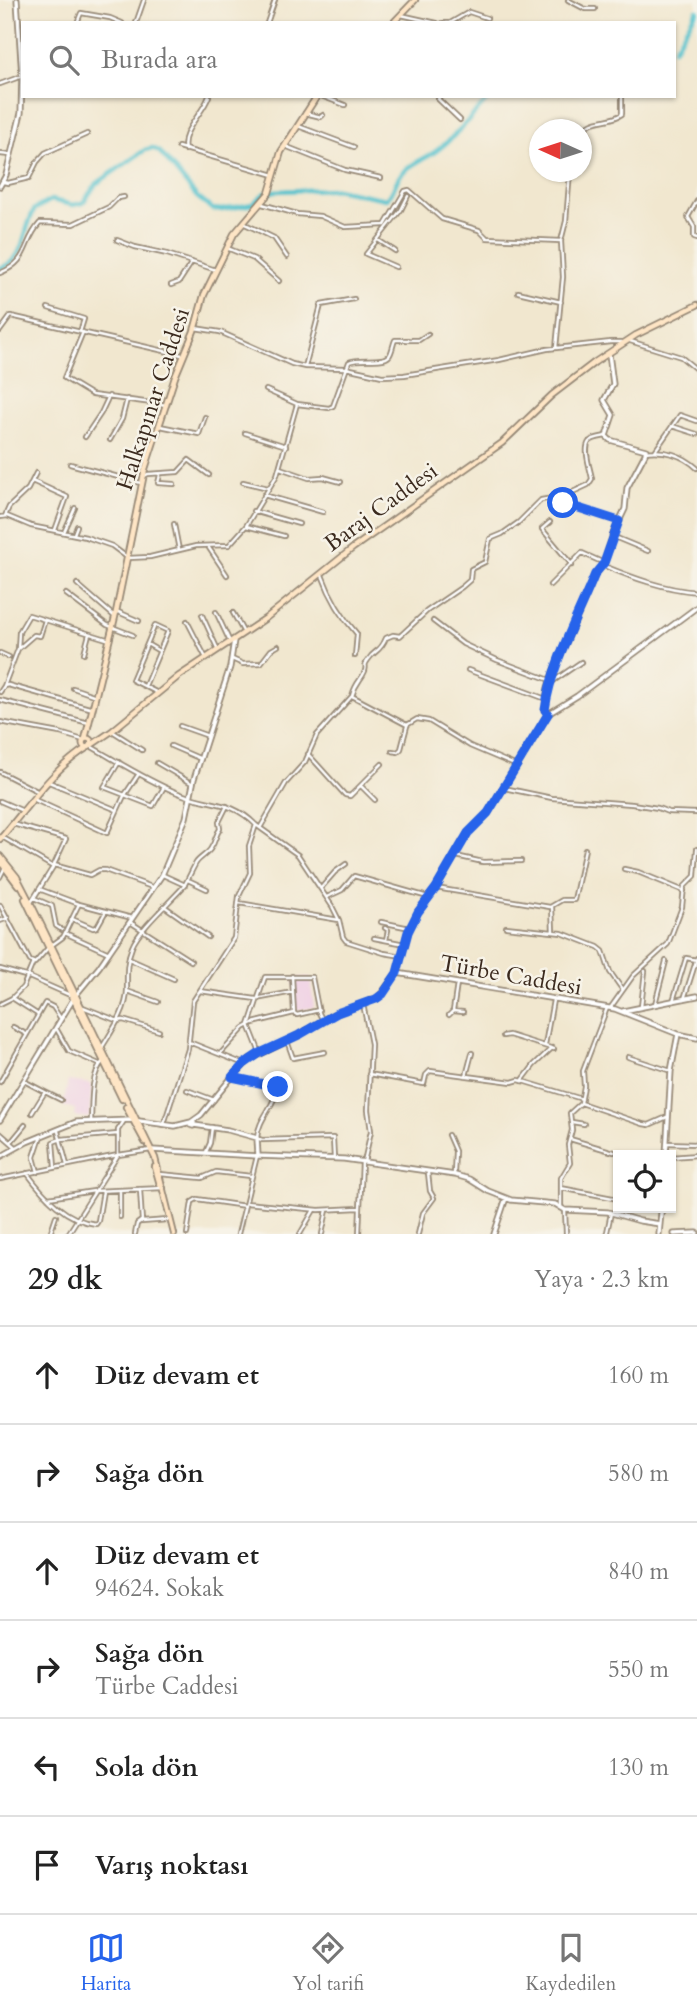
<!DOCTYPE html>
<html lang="tr">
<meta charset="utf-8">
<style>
:root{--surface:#fff;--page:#f6f6f6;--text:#222;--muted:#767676;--line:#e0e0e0;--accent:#2563eb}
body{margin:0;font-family:Cardo,serif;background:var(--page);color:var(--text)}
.controls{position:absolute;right:21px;bottom:21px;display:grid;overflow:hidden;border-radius:0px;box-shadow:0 2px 5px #0004}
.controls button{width:63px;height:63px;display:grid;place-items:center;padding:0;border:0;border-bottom:2px solid var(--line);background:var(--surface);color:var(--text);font:35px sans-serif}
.compass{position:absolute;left:529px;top:119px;width:63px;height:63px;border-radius:50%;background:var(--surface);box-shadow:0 2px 5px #0004;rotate:273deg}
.stop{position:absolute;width:21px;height:21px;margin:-16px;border:5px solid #2563eb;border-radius:50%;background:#fff}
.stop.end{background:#2563eb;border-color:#fff;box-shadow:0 2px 7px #0008}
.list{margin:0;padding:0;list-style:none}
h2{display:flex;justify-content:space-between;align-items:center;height:91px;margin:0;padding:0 28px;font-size:30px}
h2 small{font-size:23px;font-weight:400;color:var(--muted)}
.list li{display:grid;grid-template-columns:46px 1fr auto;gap:21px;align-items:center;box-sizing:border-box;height:98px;padding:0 28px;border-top:2px solid var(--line)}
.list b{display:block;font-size:26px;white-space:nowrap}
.list p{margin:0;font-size:23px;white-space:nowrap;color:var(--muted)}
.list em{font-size:23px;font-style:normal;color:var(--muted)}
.icon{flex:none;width:38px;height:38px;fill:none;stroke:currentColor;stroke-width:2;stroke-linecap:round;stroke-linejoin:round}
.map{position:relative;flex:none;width:697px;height:1234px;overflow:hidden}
.search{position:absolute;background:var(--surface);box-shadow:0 2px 5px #0004;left:21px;right:21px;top:21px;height:77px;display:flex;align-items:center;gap:18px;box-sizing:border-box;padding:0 24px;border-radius:0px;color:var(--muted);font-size:26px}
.sheet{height:679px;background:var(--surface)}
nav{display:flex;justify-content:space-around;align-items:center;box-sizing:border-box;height:98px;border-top:2px solid var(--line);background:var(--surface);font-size:19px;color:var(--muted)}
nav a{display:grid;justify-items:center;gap:4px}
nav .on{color:var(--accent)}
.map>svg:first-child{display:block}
.built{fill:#f0d0e4}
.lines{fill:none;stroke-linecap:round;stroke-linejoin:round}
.river{stroke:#57c3ce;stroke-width:4.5}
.minor-casing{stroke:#968876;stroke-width:6}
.tertiary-casing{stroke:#968876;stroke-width:7}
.secondary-casing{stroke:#968876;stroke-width:8}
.minor{stroke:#fff;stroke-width:2.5}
.tertiary{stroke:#fff;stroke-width:3.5}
.secondary{stroke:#fee5c5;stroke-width:4.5}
.route{stroke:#2563eb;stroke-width:9}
.labels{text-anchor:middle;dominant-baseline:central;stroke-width:5;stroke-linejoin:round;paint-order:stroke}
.street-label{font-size:23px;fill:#3b2a1e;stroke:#f7f3e8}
</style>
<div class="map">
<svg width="697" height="1234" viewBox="0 0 697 1234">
<rect width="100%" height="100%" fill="#f7f3e8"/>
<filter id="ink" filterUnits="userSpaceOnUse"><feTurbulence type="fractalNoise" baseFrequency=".0143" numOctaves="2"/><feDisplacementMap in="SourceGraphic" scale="14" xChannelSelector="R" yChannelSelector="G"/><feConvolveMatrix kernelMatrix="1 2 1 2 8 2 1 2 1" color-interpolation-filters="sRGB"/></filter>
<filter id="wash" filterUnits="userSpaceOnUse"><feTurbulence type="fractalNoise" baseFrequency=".00686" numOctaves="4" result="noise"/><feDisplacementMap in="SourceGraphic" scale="28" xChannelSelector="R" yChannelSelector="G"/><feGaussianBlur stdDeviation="1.57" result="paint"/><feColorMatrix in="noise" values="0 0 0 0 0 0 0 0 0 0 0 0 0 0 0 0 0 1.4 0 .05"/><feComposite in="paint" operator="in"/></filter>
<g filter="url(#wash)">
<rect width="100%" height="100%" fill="#f1e7cf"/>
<path class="built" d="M310,977l4,30 -18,4 -3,-33z
M68,1081l24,3 -3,34 -15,-2 1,-7 -12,-3z"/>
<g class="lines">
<path class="river" d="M674,49l23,-39
M0,268c27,-8 22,-39 35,-59l16,-9 22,5 10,-2 13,-19 49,-34 7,-2 7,3 38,46 15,12 10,1 30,-6 12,-10 10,-3 62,-2 50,10c10,-7 7,-17 17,-27 13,-12 26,-14 37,-24 19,-15 34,-35 51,-52"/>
</g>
</g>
<g filter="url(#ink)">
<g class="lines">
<defs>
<path id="minor" d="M568,0l17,9h10
M401,15l36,8
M77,23l4,-10 29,5 12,5
M136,23l8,-23
M267,23l8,-23
M443,23h7l19,-11 18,6
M0,84l22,-8
M321,96l24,9
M440,96l-2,3 22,21
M305,113l16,4 2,-2
M298,126l56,21
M582,133c9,-17 26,-9 40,-19v-18
M285,146l60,24 36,8
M178,147l96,28
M185,150c-5,-19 18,-36 24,-54
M0,154l10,1
M3,182l5,1 21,-5 8,-16 8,-9 42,-19
M697,201l-9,16 6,10v10l3,1
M262,204l35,10 23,2 25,11 40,-2 20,-34 4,-1 33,29 37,11 8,8 74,3
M243,223l31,15 13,19
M117,240l18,7 32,7 49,16
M378,240l17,11
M227,248l27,11 25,22
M396,267l-30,-13 35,-44 7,-14
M0,273c30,-12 22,-30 40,-50l33,1 36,-17 9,-9 6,-1
M171,285l8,-3 13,-20
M518,292l43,10
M48,308l36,11 -4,13
M195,328l25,4 72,32 13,3 41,1 36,8 22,-1 95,-15 48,-11 64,-7h11
M0,331l11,-15 171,39
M83,332l-19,46 28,17 75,10
M630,341l51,16 16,13
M556,348l7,-71 -2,-36 5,-20 4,-49
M305,367l16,-62 33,-6
M266,390l31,14
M160,426l39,8 6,-17
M672,426l25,8
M245,433l41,13
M85,437l16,-24 8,-17
M110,440l12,-21 5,-20
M655,451l25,-36 17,6
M645,452c19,-3 38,3 52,16
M70,464l71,19
M280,468l29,10 14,-1 18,5
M160,475l-2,8 16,1
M143,477l5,-3 30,-2 11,-12 20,15
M32,481l35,16 -12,33
M243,482l25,6
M264,495l59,17
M558,497l5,6 56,18
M253,511l46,13
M5,516l4,-9 19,-18 8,-16
M0,517l7,-1 24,10 55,11 26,9 16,12 22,-1 46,-11 33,-1 17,-19 31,-51 20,-71 32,4 4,-2 16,-44c10,-5 34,1 40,-6 3,-3 4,-12 6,-16h24l9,-6
M550,522l-8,7 30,36
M174,524l5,26
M246,526l38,10
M64,532l11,-24
M74,534l3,-8
M612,536l36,15
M209,548l18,27
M602,565c31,13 61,24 95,27
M322,575c8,22 19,41 35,59l-2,22
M77,584l38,33
M550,585l32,-32 22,10
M66,594l41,31 26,10
M116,611l23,10
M216,612l14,30
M233,613l11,20
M202,615l16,35
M187,621l19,37
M433,621l30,23 34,16 53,20
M147,644l12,7
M18,649l1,-17 10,-17 81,25
M0,653l9,4
M84,653l5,-19
M232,659l11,5 18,-1 10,-13 7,-4
M468,670l78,29
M549,684l32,-22
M4,686l14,-37 16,-14 6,1 5,-16
M145,686l23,-55 -13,-6 -23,55 26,13
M73,688l23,8
M0,692l4,-6 4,-1 85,24
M352,696c4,-15 9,-15 13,-25 2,-8 -2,-4 3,-11 7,-11 12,-7 18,-22l7,-3 7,1 27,-25 35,-24 8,-7 1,-11 14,-7 5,-23 12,-5 17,-12 22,-22 23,-4 24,-11 4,-6c-1,-8 -9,-29 -3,-37 3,-4 12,-5 17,-6
M0,700l89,23
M0,722l60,11 23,7
M180,726l28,10
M112,731l30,19
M171,746l30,13
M92,747c28,16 56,34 86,46 32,13 52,6 78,32l-7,21 1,27 -11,23 -5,42 -41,63 -5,48 -24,75
M392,751l6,1 3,-3 6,-23
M308,754l37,41 5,1 32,-32
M119,762l-15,25 49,19 11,-19
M157,763l36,21
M0,772l37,19
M49,782l68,28
M361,786l14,14
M504,788l48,10 80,6 26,4 10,4 29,1
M33,799l74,34 17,-37 14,-21
M0,801l23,10
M13,824l53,15 -13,28 -23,37
M256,825l42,30 34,51 7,14 4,17 3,4 38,12 18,3
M260,828l26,-45 19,-21 12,-27 35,-39 55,29 10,-6 12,2 41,25 47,20
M2,837l51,30
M456,856l27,6 38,-1
M54,865l36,10 9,-5h6l47,17
M624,869l14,3 46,19
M163,875l22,10
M0,877l4,-8
M188,880l19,9
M321,888l14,-16 11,-8
M436,888l114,19 12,-7h12l11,-51
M39,889l40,15 53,14
M327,897l15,-7 12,-14 74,21
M34,898l18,8 4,20 6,4
M239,903l100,17
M0,905l30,56 5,2 12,-14
M164,906l44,31
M552,906l1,26
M72,919l21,9 4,-1 9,-16
M0,921l8,-3
M130,922l61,39
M381,922l29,6
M506,927l56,6 36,14 5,4 7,21 12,17
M385,928l3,2 -2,10
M65,933l44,20
M374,938l31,6
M52,945l11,-8 16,-33
M129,959l45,20
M0,969l29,8 43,19
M292,976l2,37 3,2 22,-5
M127,991l31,11
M200,991l56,8 37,-7
M12,998l11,-11 10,-24
M684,999l13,-41
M673,1001l13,-43 11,2
M0,1004l12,-6 25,16
M363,1004l8,40 -3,66 3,21 -7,31
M655,1004l11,-43
M83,1007l35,14 5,-1 36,11
M611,1007l22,-31 35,-32 14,-37 2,-20 11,-11 2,-27
M641,1007l4,-36
M453,1011l10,1
M449,1015l4,-4 4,-27
M13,1027l13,7
M56,1028l13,23 30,13
M503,1036l6,-1 45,14
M287,1041l6,17 32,-6
M189,1042l55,22
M545,1045l8,-45
M101,1049c10,-17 26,-38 26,-59 0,-15 -1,-29 5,-43 7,-18 39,-46 52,-61 3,-5 9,-18 12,-23 4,-6 12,-9 15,-15 5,-7 4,-13 9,-19l-1,-7 8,-16
M260,1053l-11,-28 16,-48h47l7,36 4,8
M220,1054l24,-26 9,-5 41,-10
M628,1057l43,14
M369,1074l55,10 2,-9 4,-4 82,11 7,-2 63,19
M466,1076l6,-23
M232,1077l46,10c-3,19 -20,32 -21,51l5,2 71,-2 1,21
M24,1081l21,11 -13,21
M522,1081l12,-16 18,-17
M0,1082l45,-79 8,4 8,12
M187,1090l27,10
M45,1092l16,8
M581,1103l62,21 6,1 18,-8
M91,1121c1,-19 -1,-45 12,-60
M572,1122l12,2
M58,1131l9,34
M0,1133l16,14
M448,1135l7,16 -1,24
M570,1139l44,13
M11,1142l14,-17
M667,1143l30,1
M206,1152l4,-9 2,-16
M671,1157l26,-2
M55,1167l-2,-25 8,-3 57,-5
M38,1172l-4,-15 7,-21
M27,1173c17,23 39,48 69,51l2,-3 5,-30
M160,1174l42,4 14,-6 35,4
M0,1179l118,-24 33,-5
M561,1188l57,11
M140,1189l2,33 26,-2
M48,1198l46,-7 70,-3
M246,1203l73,7 40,-2
M561,1208v-30l9,-15 -2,-18 4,-15 -2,-17 11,-10 3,-17 -1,-15 24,-63
M565,1210l1,24
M120,1217v-27
M607,1232l4,-19
M50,1234l6,-18
M68,1234l50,-79v-25l6,-9
M135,1234l2,-10 4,-3
M187,1234l5,-32 5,-3 48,7
M238,1234l19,-78
M300,1234l14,-24
M322,1234l5,-24
M359,1234l3,-73
M418,1234l5,-21 11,-15 -4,-7 -2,-18"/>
<path id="tertiary" d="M0,186l6,-11 15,-62 1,-37 -5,-76
M548,714l-3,-4 3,-22 6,-18 41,-96 9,-11 10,-31 11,-23 2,-21 18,-34 1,-4 -36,-10 -4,-4 7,-21 -9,-15 9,-16 -4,-30
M397,973l11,-41 10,-20 18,-24 32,-55 20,-20 60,-99 29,-18 120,-89
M623,1011l74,-15
M0,1120l75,-124 24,-29 63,-92 24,-57 8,-39 36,-112 4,-27
M191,1122h3l-1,4 -3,-1z
M194,1125l34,5 29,8 1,18 86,3 111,16 14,4 19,12 23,9 44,4 10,6 43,2 32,9 20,3
M152,1150l106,6
M666,1155l5,-84 7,-37
M0,1157l27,-15 49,-20 56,-2 43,6 16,-4 10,-7 31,-38 18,-18 49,-24 33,-20 46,-17 19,-25 218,36 63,25 19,4
M494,1234l12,-36
M659,1234l2,-21 2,-5
M674,1234l23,-1"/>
<path id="secondary" d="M393,23l22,-23
M82.5 743a4.5 4.5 0 1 1 9 0a4.5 4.5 0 1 1-9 0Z
M85,739l30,-122 30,-148 30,-92 19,-46 10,-36 30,-61 35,-41 12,-41 36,-56
M90,746l22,-15 67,-55 87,-58 87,-70 149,-105 50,-48 43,-33 41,-27 61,-30
M0,839c28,-32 51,-69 88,-92
M0,856l17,21 15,29 123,252 19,76
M0,861l18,24
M25,899l97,200
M126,1107l19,35
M155,1167l5,18"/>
</defs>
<use href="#minor" class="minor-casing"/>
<use href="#tertiary" class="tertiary-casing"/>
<use href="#secondary" class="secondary-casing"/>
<use href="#minor" class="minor"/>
<use href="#tertiary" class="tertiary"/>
<use href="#secondary" class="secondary"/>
</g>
</g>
<g class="lines" filter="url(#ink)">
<path class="route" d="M278,1087l-46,-10 12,-13 16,-11 39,-18 38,-22 39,-14 7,-5 14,-21 11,-41 10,-20 18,-24 32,-55 20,-20 60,-99 -3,-4c6,-45 33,-94 50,-136l9,-11 15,-42 -56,-18"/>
</g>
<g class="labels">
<g class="street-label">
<text transform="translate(153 399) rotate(-72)">Halkapınar Caddesi</text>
<text transform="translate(381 507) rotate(-36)">Baraj Caddesi</text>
<text transform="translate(511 975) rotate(10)">Türbe Caddesi</text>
</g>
</g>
</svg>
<div class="controls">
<button><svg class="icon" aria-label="locate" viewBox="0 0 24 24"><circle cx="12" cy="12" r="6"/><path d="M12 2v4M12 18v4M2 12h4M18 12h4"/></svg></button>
</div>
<svg class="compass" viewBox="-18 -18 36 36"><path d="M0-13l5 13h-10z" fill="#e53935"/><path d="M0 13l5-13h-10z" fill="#767676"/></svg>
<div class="stop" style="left:563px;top:503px"></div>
<div class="stop end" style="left:278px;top:1087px"></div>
<div class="search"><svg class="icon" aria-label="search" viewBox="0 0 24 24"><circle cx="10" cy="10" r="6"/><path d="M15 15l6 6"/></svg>Burada ara</div>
</div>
<section class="sheet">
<h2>29 dk<small>Yaya · 2.3 km</small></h2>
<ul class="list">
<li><svg class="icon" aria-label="ahead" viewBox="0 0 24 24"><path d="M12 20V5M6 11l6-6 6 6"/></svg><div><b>Düz devam et</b></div><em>160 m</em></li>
<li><svg class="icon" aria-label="right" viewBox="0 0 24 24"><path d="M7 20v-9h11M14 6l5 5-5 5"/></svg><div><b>Sağa dön</b></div><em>580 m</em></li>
<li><svg class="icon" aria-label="ahead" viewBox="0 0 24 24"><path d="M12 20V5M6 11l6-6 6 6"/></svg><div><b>Düz devam et</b><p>94624. Sokak</p></div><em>840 m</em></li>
<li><svg class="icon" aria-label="right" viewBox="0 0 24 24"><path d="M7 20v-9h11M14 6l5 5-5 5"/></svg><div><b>Sağa dön</b><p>Türbe Caddesi</p></div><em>550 m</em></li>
<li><svg class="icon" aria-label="left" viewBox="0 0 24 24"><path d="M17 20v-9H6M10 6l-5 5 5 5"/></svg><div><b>Sola dön</b></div><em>130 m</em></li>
<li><svg class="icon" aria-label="arrive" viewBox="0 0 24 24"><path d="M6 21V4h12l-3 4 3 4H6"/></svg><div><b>Varış noktası</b></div></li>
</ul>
</section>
<nav>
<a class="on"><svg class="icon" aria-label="map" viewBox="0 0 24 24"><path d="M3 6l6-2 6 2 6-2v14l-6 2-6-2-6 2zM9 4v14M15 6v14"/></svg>Harita</a>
<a><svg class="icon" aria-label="directions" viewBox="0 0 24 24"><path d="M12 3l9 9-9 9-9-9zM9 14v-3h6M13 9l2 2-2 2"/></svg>Yol tarifi</a>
<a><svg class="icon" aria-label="saved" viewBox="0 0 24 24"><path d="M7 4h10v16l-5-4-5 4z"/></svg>Kaydedilen</a>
</nav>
